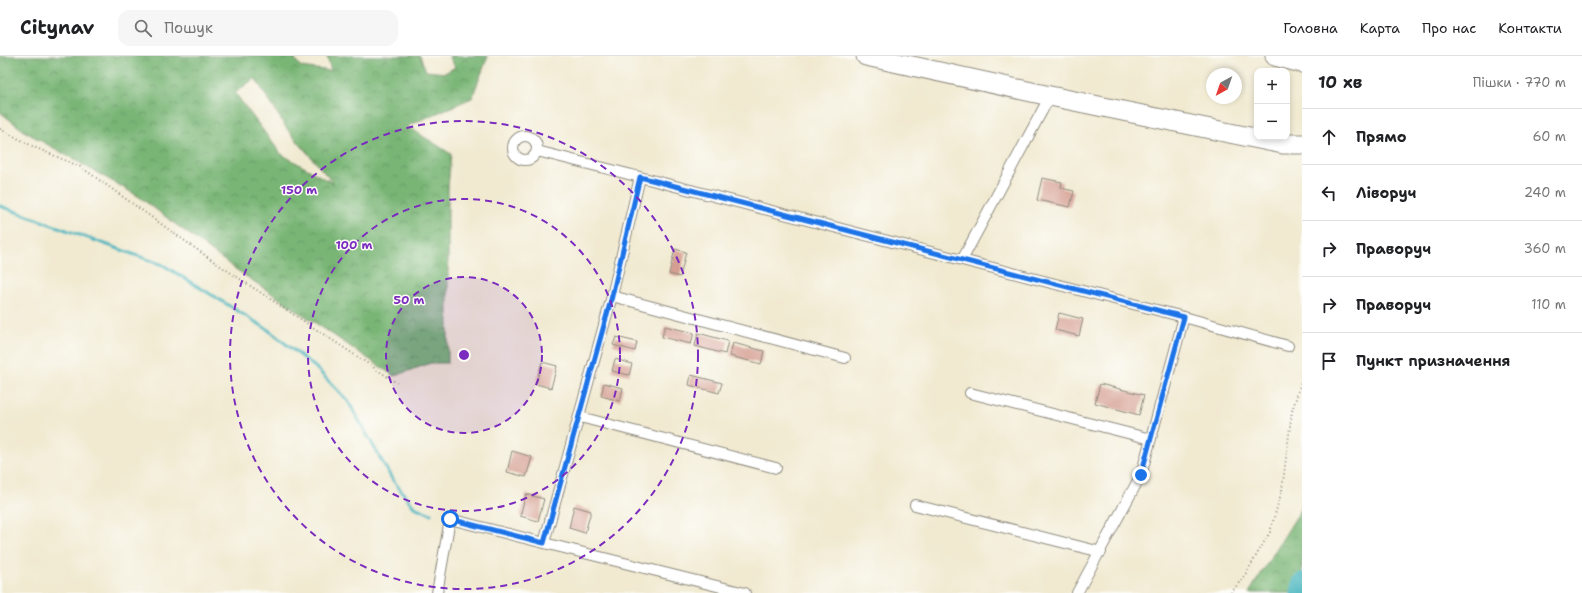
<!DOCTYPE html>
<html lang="uk">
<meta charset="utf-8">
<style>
:root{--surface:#fff;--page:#f6f6f6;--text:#202124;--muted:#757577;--line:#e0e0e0}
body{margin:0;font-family:"Shantell Sans",sans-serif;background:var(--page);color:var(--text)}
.controls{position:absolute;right:12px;top:12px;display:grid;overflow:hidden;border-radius:8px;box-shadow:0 2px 6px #0003}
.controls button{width:36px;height:36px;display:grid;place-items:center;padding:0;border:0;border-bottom:1px solid var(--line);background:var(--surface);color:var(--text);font:20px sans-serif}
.compass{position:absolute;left:1206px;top:12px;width:36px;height:36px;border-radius:50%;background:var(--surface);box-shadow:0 2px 6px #0003;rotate:220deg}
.stop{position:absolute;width:12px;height:12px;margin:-9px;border:3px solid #1a73e8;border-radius:50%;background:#fff}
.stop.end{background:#1a73e8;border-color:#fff;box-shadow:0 1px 4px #0008}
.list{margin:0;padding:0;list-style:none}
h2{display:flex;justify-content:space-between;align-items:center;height:52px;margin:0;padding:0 16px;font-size:17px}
h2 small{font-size:13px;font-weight:400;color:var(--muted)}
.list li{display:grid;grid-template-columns:26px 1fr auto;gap:12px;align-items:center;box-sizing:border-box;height:56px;padding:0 16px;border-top:1px solid var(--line)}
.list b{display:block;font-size:15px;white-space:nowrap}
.list em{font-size:13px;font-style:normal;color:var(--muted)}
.icon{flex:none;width:22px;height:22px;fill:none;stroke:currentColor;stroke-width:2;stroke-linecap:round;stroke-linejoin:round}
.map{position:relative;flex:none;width:1302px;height:537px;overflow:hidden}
header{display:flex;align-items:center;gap:24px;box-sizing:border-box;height:56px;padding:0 20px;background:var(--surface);border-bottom:1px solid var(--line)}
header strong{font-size:19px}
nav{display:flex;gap:22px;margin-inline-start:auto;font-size:14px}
.search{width:280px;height:36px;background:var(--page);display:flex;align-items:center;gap:10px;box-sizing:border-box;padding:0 14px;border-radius:12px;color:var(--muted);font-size:15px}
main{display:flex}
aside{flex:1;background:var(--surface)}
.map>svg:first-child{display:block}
.forest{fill:url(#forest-crowns);stroke:#527050;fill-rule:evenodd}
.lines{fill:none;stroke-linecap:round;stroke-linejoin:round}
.stream{stroke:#45b4be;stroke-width:3}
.river{stroke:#45b4be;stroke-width:19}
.building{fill:#d59e92}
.street-casing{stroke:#8e8a7e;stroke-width:12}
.highway-casing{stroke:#8e8a7e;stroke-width:21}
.path{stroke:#8e8a7e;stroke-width:2;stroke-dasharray:1 3;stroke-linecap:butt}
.street{stroke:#fff;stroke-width:10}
.highway{stroke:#fff;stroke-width:19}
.route{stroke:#1a73e8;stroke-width:5}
.ring{fill:none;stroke:#7b2cbf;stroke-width:2;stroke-dasharray:7 5}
.centre{fill:#7b2cbf;stroke:#fdfcf7;stroke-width:2}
.ring-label{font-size:12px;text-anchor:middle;font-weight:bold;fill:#7b2cbf;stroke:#fdfcf7;stroke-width:3;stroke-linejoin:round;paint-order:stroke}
</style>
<header>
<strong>Citynav</strong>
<div class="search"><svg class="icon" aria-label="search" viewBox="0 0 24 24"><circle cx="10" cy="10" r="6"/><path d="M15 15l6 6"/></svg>Пошук</div>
<nav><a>Головна</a><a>Карта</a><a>Про нас</a><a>Контакти</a></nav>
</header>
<main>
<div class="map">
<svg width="1302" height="537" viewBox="0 0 1302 537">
<defs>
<pattern id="forest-crowns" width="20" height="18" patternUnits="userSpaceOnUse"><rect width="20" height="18" fill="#79b676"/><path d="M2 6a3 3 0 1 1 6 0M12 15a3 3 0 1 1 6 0" fill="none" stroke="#639461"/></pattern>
</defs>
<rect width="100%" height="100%" fill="#fdfcf7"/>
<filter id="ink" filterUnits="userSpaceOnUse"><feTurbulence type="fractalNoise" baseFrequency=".025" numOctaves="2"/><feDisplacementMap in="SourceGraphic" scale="8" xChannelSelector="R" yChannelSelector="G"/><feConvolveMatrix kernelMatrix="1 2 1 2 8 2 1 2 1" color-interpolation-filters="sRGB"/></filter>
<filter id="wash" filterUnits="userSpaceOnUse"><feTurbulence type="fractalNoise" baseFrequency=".012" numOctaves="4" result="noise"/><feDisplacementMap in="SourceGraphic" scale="16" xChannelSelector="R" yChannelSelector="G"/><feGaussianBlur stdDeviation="0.9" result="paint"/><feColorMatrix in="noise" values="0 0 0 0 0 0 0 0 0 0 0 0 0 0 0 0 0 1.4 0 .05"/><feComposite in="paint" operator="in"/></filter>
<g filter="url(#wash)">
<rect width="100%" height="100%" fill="#f1ead1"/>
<path class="forest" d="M0,0h296l-2,2 7,9 30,4 -4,-15h93l6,15 19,2 10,-6 -6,-11h39l-16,42 -65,28 44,28 -3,34v175h-17l-37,13 -160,-108 -96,-72 -114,-65 -24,-19zM255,22l32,51 47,55 -53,-30 -46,-61z
M1302,448v89h-53l49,-79z"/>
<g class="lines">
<path class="stream" d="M0,150l163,59 104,64 48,38 33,34 44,78 22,28 17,7"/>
<path class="river" d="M1300,537l2,-11"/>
</g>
<g id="blocks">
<path class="building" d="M1042,122l20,4 -1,6 13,3 -4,16 -33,-7z
M675,193l11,3 -6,25 -11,-3z
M1059,257l24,6 -4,17 -24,-6z
M665,270l29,7 -3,11 -29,-7z
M698,277l30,8 -3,13 -30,-8z
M616,281l21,5 -2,9 -22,-6z
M733,287l31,8 -3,13 -31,-8z
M615,303l17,5 -3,11 -17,-4z
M542,306l15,4 -6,22 -15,-4z
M691,319l31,8 -3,10 -30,-8z
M604,327l19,5 -3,13 -19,-5z
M1100,328l44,11 -5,20 -44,-12z
M512,395l20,6 -6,20 -19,-5z
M526,438l18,5 -6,22 -18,-5z
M574,450l17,5 -6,22 -16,-5z"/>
</g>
</g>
<g filter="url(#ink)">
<use href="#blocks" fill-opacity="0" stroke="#8e8a7e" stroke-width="1"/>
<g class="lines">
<defs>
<path id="street" d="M513 92a12 12 0 1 1 24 0a12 12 0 1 1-24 0Z
M537,95l103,26
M962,204l222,57 -43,158 -64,118
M612,240l233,62
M1184,261l104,29
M970,337l181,46
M580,361l196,51
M915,449l186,47
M544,487l201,50
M437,537l13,-74 94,24 68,-247 28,-119 322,83 88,-164"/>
<path id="highway" d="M866,0l184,40 233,48h19
M1275,0l27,7"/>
</defs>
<use href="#street" class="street-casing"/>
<use href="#highway" class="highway-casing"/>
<path class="path" d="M0,73l34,18 47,20 135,96 181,120
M1231,537l14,-18 25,-43 12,-42 10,-79 10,-31"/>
<use href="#street" class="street"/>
<use href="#highway" class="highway"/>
</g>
</g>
<g class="lines" filter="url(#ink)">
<path class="route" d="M450,463l94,24 68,-247 28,-119 544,140 -43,158"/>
</g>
<circle cx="464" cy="299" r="78" fill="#7b2cbf" fill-opacity=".12"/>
<g class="ring">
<circle cx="464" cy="299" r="78"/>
<circle cx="464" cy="299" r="156"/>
<circle cx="464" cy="299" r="234"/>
</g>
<circle cx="464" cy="299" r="6" class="centre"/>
<g class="ring-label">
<text x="299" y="138">150 m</text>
<text x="354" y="193">100 m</text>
<text x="409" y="248">50 m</text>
</g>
</svg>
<div class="controls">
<button>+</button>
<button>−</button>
</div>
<svg class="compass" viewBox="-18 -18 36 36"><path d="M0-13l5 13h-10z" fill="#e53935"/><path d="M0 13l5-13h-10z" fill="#757577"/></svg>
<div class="stop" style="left:450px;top:463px"></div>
<div class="stop end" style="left:1141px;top:419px"></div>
</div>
<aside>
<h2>10 хв<small>Пішки · 770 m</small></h2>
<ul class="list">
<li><svg class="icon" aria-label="ahead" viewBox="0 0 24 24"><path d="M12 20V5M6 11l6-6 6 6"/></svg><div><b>Прямо</b></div><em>60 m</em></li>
<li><svg class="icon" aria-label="left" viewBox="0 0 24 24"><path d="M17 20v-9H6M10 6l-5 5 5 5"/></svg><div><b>Ліворуч</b></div><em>240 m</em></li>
<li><svg class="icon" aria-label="right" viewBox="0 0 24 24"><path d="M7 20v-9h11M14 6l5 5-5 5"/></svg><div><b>Праворуч</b></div><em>360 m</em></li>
<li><svg class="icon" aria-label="right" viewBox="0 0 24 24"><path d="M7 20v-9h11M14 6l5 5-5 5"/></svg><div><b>Праворуч</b></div><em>110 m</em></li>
<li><svg class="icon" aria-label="arrive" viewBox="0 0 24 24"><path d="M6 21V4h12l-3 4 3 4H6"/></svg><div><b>Пункт призначення</b></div></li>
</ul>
</aside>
</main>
